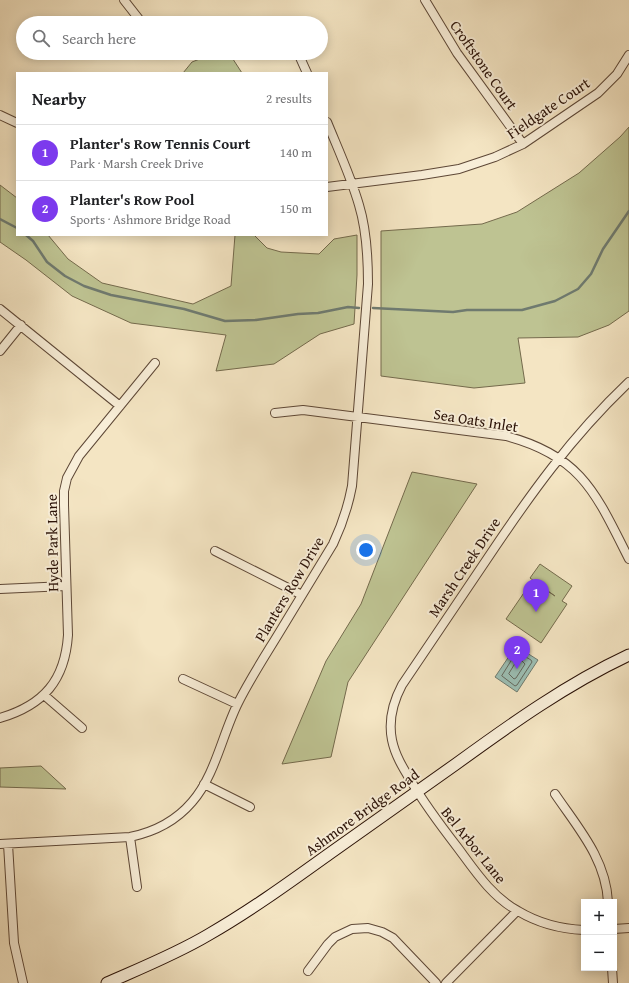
<!DOCTYPE html>
<meta charset="utf-8">
<style>
:root{--surface:#fff;--page:#f2f2f2;--text:#202124;--muted:#757577;--line:#e0e0e0;--accent:#7c3aed}
body{margin:0;font-family:"Gentium Book Plus",serif;background:var(--page);color:var(--text)}
.controls{position:absolute;right:12px;bottom:12px;display:grid;overflow:hidden;border-radius:0px;box-shadow:0 2px 10px #0003}
.controls button{width:36px;height:36px;display:grid;place-items:center;padding:0;border:0;border-bottom:1px solid var(--line);background:var(--surface);color:var(--text);font:20px sans-serif}
.you{position:absolute;left:366px;top:550px;width:14px;height:14px;margin:-10px;border:3px solid #fff;border-radius:50%;background:#1a73e8;box-shadow:0 0 0 6px #1a73e833}
.badge{display:grid;place-items:center;width:26px;height:26px;border-radius:50%;background:var(--accent);color:#fff;font-size:13px;font-weight:700}
.pin{position:absolute;translate:-50% -33px;filter:drop-shadow(0 1px 2px #0008)}
.pin::after{content:'';position:absolute;top:21px;width:14px;height:12px;background:inherit;clip-path:polygon(0 0,100% 0,50% 100%)}
.list{margin:0;padding:0;list-style:none}
h2{display:flex;justify-content:space-between;align-items:center;height:52px;margin:0;padding:0 16px;font-size:17px}
h2 small{font-size:13px;font-weight:400;color:var(--muted)}
.list li{display:grid;grid-template-columns:26px 1fr auto;gap:12px;align-items:center;box-sizing:border-box;height:56px;padding:0 16px;border-top:1px solid var(--line)}
.list b{display:block;font-size:15px;white-space:nowrap}
.list p{margin:0;font-size:13px;white-space:nowrap;color:var(--muted)}
.list em{font-size:13px;font-style:normal;color:var(--muted)}
.icon{flex:none;width:22px;height:22px;fill:none;stroke:currentColor;stroke-width:2;stroke-linecap:round;stroke-linejoin:round}
.map{position:relative;flex:none;width:629px;height:983px;overflow:hidden}
.search{position:absolute;background:var(--surface);box-shadow:0 2px 10px #0003;left:16px;top:16px;width:312px;height:44px;display:flex;align-items:center;gap:10px;box-sizing:border-box;padding:0 14px;border-radius:22px;color:var(--muted);font-size:15px}
.panel{position:absolute;background:var(--surface);box-shadow:0 2px 10px #0003;left:16px;top:72px;width:312px;height:164px;border-radius:0px}
.map>svg:first-child{display:block}
.green{fill:#bec392;stroke:#746a4c}
.water{fill:#9cbfb4;stroke:#6f7a6f}
.lines{fill:none;stroke-linecap:round;stroke-linejoin:round}
.shore{stroke:#64685e;stroke-width:1}
.stream{stroke:#6f7a6f;stroke-width:2.5}
.street-casing{stroke:#5d4736;stroke-width:10}
.secondary-casing{stroke:#2b1207;stroke-width:13}
.street{stroke:#f8eed8;stroke-width:8}
.secondary{stroke:#f8eed8;stroke-width:11}
.labels{text-anchor:middle;dominant-baseline:central;stroke-width:4;stroke-linejoin:round;paint-order:stroke}
.street-label{font-size:15px;fill:#2b1207;stroke:#f8eed8}
</style>
<div class="map">
<svg width="629" height="983" viewBox="0 0 629 983">
<rect width="100%" height="100%" fill="#f4e5c3"/>
<filter id="stains"><feTurbulence type="fractalNoise" baseFrequency=".005" numOctaves="4"/><feColorMatrix values="0 0 0 0 .2 0 0 0 0 .09 0 0 0 0 .02 0 0 0 .5 -.17"/></filter>
<radialGradient id="worn" r=".72"><stop offset=".6" stop-color="#630" stop-opacity="0"/><stop offset="1" stop-color="#630" stop-opacity=".3"/></radialGradient>
<path class="green" d="M215,53h14l13,20h-59l9,-11z
M629,127v184l-20,14 -31,12 -60,1 7,45 -51,5 -93,-12v-145l101,-7 35,-12 62,-39 41,-36z
M0,185l17,13v37h31l20,24 34,24 91,21 38,-18 4,-51h19l13,13 14,4 38,2 15,-15 23,-4v40l-3,49 -34,10 -46,30 -58,7 10,-36 -95,-12 -59,-27 -46,-36 -26,-18z
M412,472l65,12 -129,198 -17,75 -49,7 44,-103 35,-57z
M540,564l32,22 -10,15 5,3 -26,39 -35,-24 26,-38 23,15 -25,-18z
M41,766l25,23 -66,-2v-19z"/>
<path class="water" d="M516,646l22,14 -21,32 -22,-15z"/>
<g class="lines">
<path class="shore" d="M517,652l14,8 1,2 -15,23 -2,1 -13,-10z
M518,659h2l5,5 -9,14 -2,1 -5,-5z"/>
<path class="stream" d="M0,219l17,9
M26,235l7,6 14,21 18,14 19,10 27,9 73,14 41,12 31,-1 42,-6 20,-1 30,-6 11,1
M373,308l80,4 14,-2h55l33,-9 23,-12 13,-15 12,-25 26,-38"/>
<defs>
<path id="street" d="M124,0l18,23
M425,0l32,53 66,91
M298,53l9,20
M0,115l17,8
M327,187l95,-12 37,-6 36,-12 28,-13 75,-51 19,-19 12,-19
M0,309l120,97
M0,351l21,-26
M275,413l28,-3 203,26c76,20 90,58 123,123
M215,551l87,44
M0,589l66,-3
M183,679l54,25
M44,695l38,33
M0,718c44,-13 65,-38 68,-83l-4,-130v-14l3,-13 12,-22 76,-93
M204,784l46,23
M555,794c23,34 51,65 53,108
M130,837l7,50
M0,844l130,-7c24,-5 45,-15 62,-35 23,-26 30,-67 46,-99 12,-24 27,-47 41,-70 18,-30 36,-59 54,-89 9,-19 15,-37 19,-58l16,-202c0,-26 -1,-53 -9,-79 -8,-28 -21,-56 -32,-83
M8,844l6,99 9,40
M614,929l15,-1
M584,930c-23,-1 -46,-7 -66,-19 -26,-14 -43,-40 -60,-63 -17,-22 -33,-43 -47,-67 -8,-13 -16,-26 -19,-41 -4,-20 1,-38 10,-55 28,-41 55,-82 83,-123 44,-66 86,-125 144,-180
M612,968l1,15
M308,971l20,-27 7,-7 17,-8 16,-1 14,4 11,6 43,45
M446,983l71,-72"/>
<path id="secondary" d="M107,983c34,-15 69,-29 101,-48 42,-24 82,-53 121,-81 42,-30 84,-60 127,-90 55,-40 111,-80 173,-109"/>
</defs>
<use href="#street" class="street-casing"/>
<use href="#secondary" class="secondary-casing"/>
<use href="#street" class="street"/>
<use href="#secondary" class="secondary"/>
</g>
<g class="labels">
<g class="street-label">
<text transform="translate(484 65) rotate(55)">Croftstone Court</text>
<text transform="translate(548 108) rotate(-34)">Fieldgate Court</text>
<text transform="translate(476 420) rotate(9)">Sea Oats Inlet</text>
<text transform="translate(52 543) rotate(-91)">Hyde Park Lane</text>
<text transform="translate(464 567) rotate(-56)">Marsh Creek Drive</text>
<text transform="translate(289 589) rotate(-59)">Planters Row Drive</text>
<text transform="translate(362 812) rotate(-36)">Ashmore Bridge Road</text>
<text transform="translate(474 845) rotate(51)">Bel Arbor Lane</text>
</g>
</g>
<rect width="100%" height="100%" filter="url(#stains)"/>
<rect width="100%" height="100%" fill="url(#worn)"/>
</svg>
<div class="controls">
<button>+</button>
<button>−</button>
</div>
<div class="you"></div>
<div class="pin badge" style="left:536px;top:612px">1</div>
<div class="pin badge" style="left:517px;top:669px">2</div>
<div class="search"><svg class="icon" aria-label="search" viewBox="0 0 24 24"><circle cx="10" cy="10" r="6"/><path d="M15 15l6 6"/></svg>Search here</div>
<section class="panel">
<h2>Nearby<small>2 results</small></h2>
<ul class="list">
<li><span class="badge">1</span><div><b>Planter's Row Tennis Court</b><p>Park · Marsh Creek Drive</p></div><em>140 m</em></li>
<li><span class="badge">2</span><div><b>Planter's Row Pool</b><p>Sports · Ashmore Bridge Road</p></div><em>150 m</em></li>
</ul>
</section>
</div>
